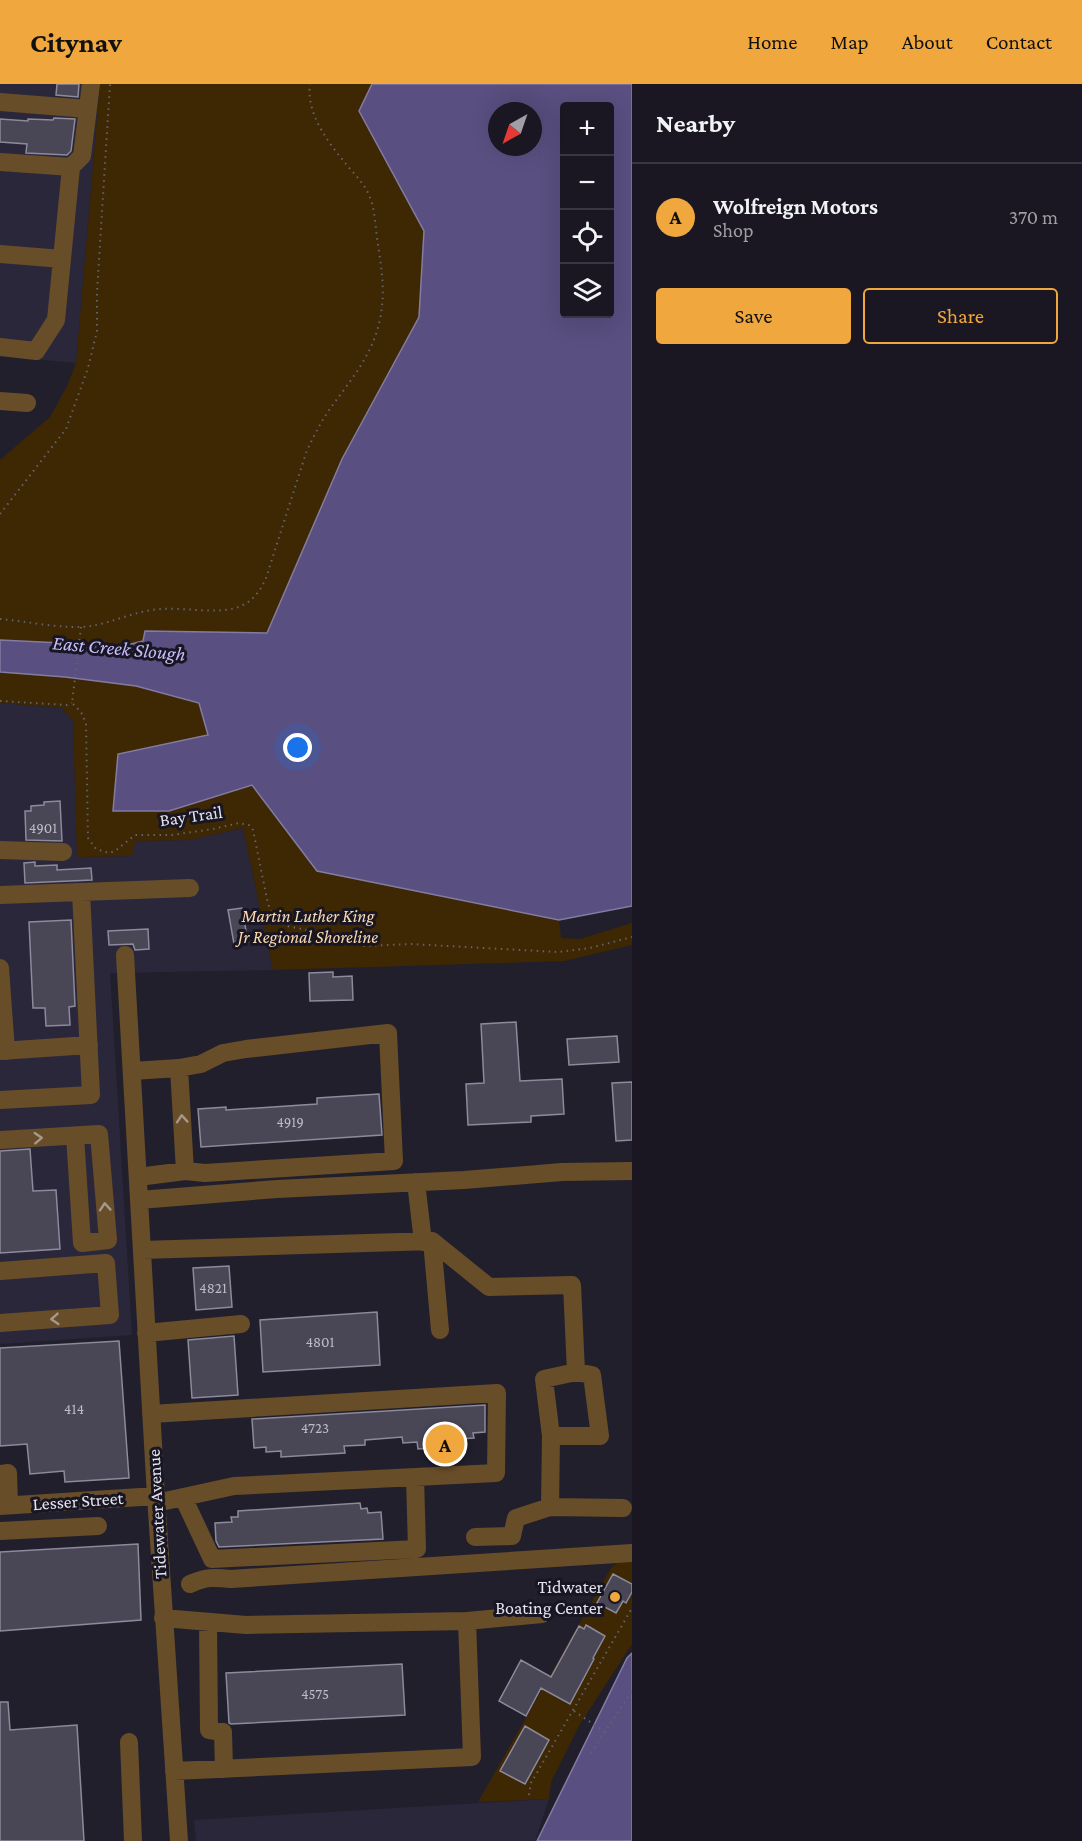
<!DOCTYPE html>
<meta charset="utf-8">
<style>
:root{--surface:#1a1722;--page:#27242f;--text:#f1f3f6;--muted:#9f9fa5;--line:#383640;--accent:#efa73e}
body{margin:0;font-family:"Crimson Pro",serif;background:var(--page);color:var(--text)}
.controls{position:absolute;right:18px;top:18px;display:grid;overflow:hidden;border-radius:6px;box-shadow:0 6px 24px #0002}
.controls button{width:54px;height:54px;display:grid;place-items:center;padding:0;border:0;border-bottom:2px solid var(--line);background:var(--surface);color:var(--text);font:30px sans-serif}
.compass{position:absolute;left:488px;top:18px;width:54px;height:54px;border-radius:50%;background:var(--surface);box-shadow:0 6px 24px #0002;rotate:220deg}
.you{position:absolute;left:298px;top:664px;width:21px;height:21px;margin:-15px;border:4px solid #fff;border-radius:50%;background:#1a73e8;box-shadow:0 0 0 9px #1a73e833}
.badge{display:grid;place-items:center;width:39px;height:39px;border-radius:50%;background:var(--accent);color:#111;font-size:20px;font-weight:700}
.pin{position:absolute;translate:-50% -50%;border:3px solid #fff;box-shadow:0 2px 6px #0006}
.list{margin:0;padding:0;list-style:none}
h2{display:flex;justify-content:space-between;align-items:center;height:78px;margin:0;padding:0 24px;font-size:26px}
h2 small{font-size:20px;font-weight:400;color:var(--muted)}
.list li{display:grid;grid-template-columns:39px 1fr auto;gap:18px;align-items:center;box-sizing:border-box;height:108px;padding:0 24px;border-top:2px solid var(--line)}
.list b{display:block;font-size:22px;white-space:nowrap}
.list p{margin:0;font-size:20px;white-space:nowrap;color:var(--muted)}
.list em{font-size:20px;font-style:normal;color:var(--muted)}
.actions{display:flex;gap:12px;padding:18px 24px}
.actions a{flex:1;padding:14px 0;border:2px solid var(--accent);border-radius:6px;text-align:center;font-size:21px;color:var(--accent)}
.actions .main{background:var(--accent);color:#111}
.icon{flex:none;width:33px;height:33px;fill:none;stroke:currentColor;stroke-width:2;stroke-linecap:round;stroke-linejoin:round}
.map{position:relative;flex:none;width:632px;height:1757px;overflow:hidden}
header{display:flex;align-items:center;gap:36px;box-sizing:border-box;height:84px;padding:0 30px;background:var(--accent);color:#111}
header strong{font-size:28px}
nav{display:flex;gap:33px;margin-inline-start:auto;font-size:21px}
main{display:flex}
aside{flex:1;background:var(--surface)}
.map>svg:first-child{display:block}
.built{fill:#2b273b}
.green{fill:#3e2703;fill-rule:evenodd}
.water{fill:#594f80;stroke:#837ca1;stroke-width:1.5;fill-rule:evenodd}
.building{fill:#494656;stroke:#8c8a9b;stroke-width:1.5}
.lines{fill:none;stroke-linecap:round;stroke-linejoin:round}
.path{stroke:#65626f;stroke-width:2;stroke-dasharray:1.5 4.5;stroke-linecap:butt}
.minor{stroke:#684d29;stroke-width:18}
.oneway{stroke:#a6988c}
.poi-dot{fill:#efa73e;stroke:#181623;stroke-width:2}
.labels{text-anchor:middle;dominant-baseline:central;stroke-width:6;stroke-linejoin:round;paint-order:stroke}
.number-label{font-size:15px;fill:#bebcc8}
.street-label{font-size:18px;fill:#e5e4ee;stroke:#181623}
.park-label{font-size:18px;font-style:italic;fill:#fbd9af;stroke:#181623}
.poi-label{font-size:18px;fill:#e5e4ee;stroke:#181623;text-anchor:end}
.water-label{font-size:20px;font-style:italic;fill:#c9befd;stroke:#181623}
</style>
<header>
<strong>Citynav</strong>
<nav><a>Home</a><a>Map</a><a>About</a><a>Contact</a></nav>
</header>
<main>
<div class="map">
<svg width="632" height="1757" viewBox="0 0 632 1757">
<rect width="100%" height="100%" fill="#221f2d"/>
<path class="built" d="M0,0h100l-24,279 -76,-7z
M0,619l62,5 11,13 4,136 56,-1 1,-15 55,-1 54,-12 30,142 -163,3 22,362 -132,9z
M549,1715l-14,42h-339l-2,-21z"/>
<path class="green" d="M100,0h532v822l-73,14 2,18 19,1 52,-16v22l-68,16 -291,9 -30,-142 -54,12 -54,1 -2,15 -56,1 -4,-136 -11,-13 -62,-5v-243l50,-43 17,-31 9,-23zM564,22h46v208h-46zM497,27h36v36h-36z
M632,1466v94l-52,80 -29,58 -2,17 -71,3 133,-234z"/>
<path class="water" d="M372,0h260v822l-73,14 -242,-49 -65,-86 -83,26h-56l5,-57 90,-19 -9,-32 -63,-17 -71,-9 -65,-5v-32l123,6 20,-5 2,-10 122,2 75,-174 77,-142 5,-86 -65,-120zM564,22h46v208h-46zM497,27h36v36h-36z
M632,1569v188h-95l90,-183z"/>
<path class="building" d="M57,0h22l-1,13 -22,-2z
M54,34l21,1 -4,32 -4,4 -41,-2 1,-9 -27,-2v-23l28,2v-2l25,1z
M60,717l2,40 -36,-1 -1,-29h6v-5l13,-1v-3z
M35,778v4l22,-1v5l34,-2 1,12 -67,3 -1,-20z
M242,824l6,34 -14,2 -6,-34z
M71,836l4,86 -6,1 1,18 -24,1 -1,-18h-12l-4,-86z
M148,845l1,20 -14,1 -2,-6 -24,1 -1,-14z
M333,888v5l19,-1 1,24 -43,1 -1,-28z
M516,938l4,59 42,-2 2,35 -33,2v6l-63,3 -2,-41 18,-1 -3,-59z
M617,952l2,26 -50,3 -2,-26z
M632,998v58l-16,1 -4,-58z
M379,1010l3,41 -181,12 -3,-38 28,-2v3l91,-6v-6z
M30,1065l3,42 23,-1 4,59 -60,4v-102z
M229,1182l3,41 -36,3 -3,-42z
M377,1228l3,53 -117,7 -3,-52z
M234,1252l4,59 -46,3 -4,-58z
M119,1257l10,137 -64,4 -1,-11 -34,3 -3,-30 -27,2v-98z
M485,1321v27l-12,1 1,5 -15,1 1,7 -42,3 -1,-7 -14,1 -1,-6 -37,3v5l-21,1 1,7 -64,4v-6l-15,1v-5l-12,1 -2,-29z
M360,1419l1,6 6,-1 1,5 13,-1 2,27 -164,8 -3,-6 -1,-18 17,-1 -1,-5h7v-6z
M138,1460l3,76 -141,11v-79z
M613,1490l19,10v8l-6,11 -3,-2 -7,12 -19,-10z
M586,1541l19,11 -12,22 1,1 -24,45 -29,-16 -15,28 -27,-15 22,-41 30,17 28,-51 5,3z
M402,1580l3,51 -174,9 -2,-1 -3,-50z
M0,1618h8l2,28 67,-5 7,116h-84z
M525,1642l24,14 -24,44 -25,-13z"/>
<g class="lines">
<path class="path" d="M0,430l66,-85 22,-61 9,-37v-39l13,-208
M0,535c25,2 67,11 91,7 24,-4 46,-16 71,-17 25,-2 59,7 81,-4 12,-6 18,-16 23,-27l40,-125c6,-14 13,-27 21,-40 21,-30 46,-57 53,-94 6,-28 1,-54 -3,-81 -2,-15 -2,-31 -9,-45 -5,-11 -14,-19 -22,-29 -18,-22 -40,-50 -36,-80
M81,543l-9,76 9,9 5,11 2,115 8,11 13,4 6,-2 20,-16h37l41,-6 26,-6 10,2 4,5 15,74 5,11 5,7 9,4 39,8 35,12 50,-2 147,8 32,-4 42,-11
M0,617l67,4 5,-2
M574,1627l31,21
M591,1669l41,-62
M529,1711l2,-12 101,-175"/>
<path class="minor" d="M0,18l88,7
M0,78l71,5
M0,170l62,5
M0,263l36,4 20,-31 15,-153 11,-11 9,-72
M0,317l27,2
M0,766l63,2
M81,808l109,-4
M0,811l81,-3 10,203 -91,5
M125,871l31,541 23,345
M0,884l6,83
M0,967l89,-6
M179,984l6,103
M132,987l47,-3 22,-4 22,-11 23,-4 142,-16 6,128 -189,12 -20,-2 -47,6
M0,1056l99,-6 9,106 -26,3 -7,-107
M416,1098l7,60
M139,1116l138,-11 187,-9 98,-8 70,-1
M432,1157l8,89
M142,1166l290,-9 57,46 83,-2 4,87 16,3 8,61h-49l-7,-57 32,-7
M0,1187l106,-8 4,52 -110,8
M146,1249l95,-9
M151,1330l346,-21 -1,80 -262,13 -78,17
M551,1352l-1,71 73,1
M0,1390l8,-1 1,32
M183,1413l29,62 205,-10 -2,-72
M0,1422l156,-10
M0,1447l98,-5
M475,1453l37,-1 4,-18 34,-11
M190,1500c15,-7 25,-7 41,-5l401,-26
M163,1534l83,7 221,-4 5,136 -298,14
M467,1537l75,-7
M208,1538l1,108 14,2 1,37
M129,1658l4,99"/>
</g>
<defs><path id="oneway-chevron" d="M-2-3.5L2.5 0L-2 3.5" fill="none" stroke-width="1.6" stroke-linecap="round" stroke-linejoin="round" transform="scale(1.5)"/></defs>
<g class="oneway">
<use href="#oneway-chevron" transform="translate(182 1035) rotate(-94)"/>
<use href="#oneway-chevron" transform="translate(38 1054) rotate(-3)"/>
<use href="#oneway-chevron" transform="translate(105 1123) rotate(-94)"/>
<use href="#oneway-chevron" transform="translate(55 1235) rotate(176)"/>
</g>
<circle class="poi-dot" cx="615" cy="1513" r="6"/>
<g class="labels">
<g class="number-label">
<text x="43" y="744">4901</text>
<text x="290" y="1038">4919</text>
<text x="213" y="1204">4821</text>
<text x="320" y="1258">4801</text>
<text x="74" y="1325">414</text>
<text x="315" y="1344">4723</text>
<text x="315" y="1610">4575</text>
</g>
<g class="street-label">
<text transform="translate(191 732) rotate(-8)">Bay Trail</text>
<text transform="translate(78 1417) rotate(-4)">Lesser Street</text>
<text transform="translate(157 1430) rotate(-93)">Tidewater Avenue</text>
</g>
<g class="park-label">
<text x="308" y="832">Martin Luther King<tspan x="308" dy="21">Jr Regional Shoreline</tspan></text>
</g>
<g class="poi-label">
<text x="603" y="1503">Tidwater<tspan x="603" dy="21">Boating Center</tspan></text>
</g>
<g class="water-label">
<text transform="translate(119 564) rotate(5)">East Creek Slough</text>
</g>
</g>
</svg>
<div class="controls">
<button>+</button>
<button>−</button>
<button><svg class="icon" aria-label="locate" viewBox="0 0 24 24"><circle cx="12" cy="12" r="6"/><path d="M12 2v4M12 18v4M2 12h4M18 12h4"/></svg></button>
<button><svg class="icon" aria-label="layers" viewBox="0 0 24 24"><path d="M12 4l9 5-9 5-9-5zM3 14l9 5 9-5"/></svg></button>
</div>
<svg class="compass" viewBox="-18 -18 36 36"><path d="M0-13l5 13h-10z" fill="#e53935"/><path d="M0 13l5-13h-10z" fill="#9f9fa5"/></svg>
<div class="you"></div>
<div class="pin badge" style="left:445px;top:1360px">A</div>
</div>
<aside>
<h2>Nearby<small></small></h2>
<ul class="list">
<li><span class="badge">A</span><div><b>Wolfreign Motors</b><p>Shop</p></div><em>370 m</em></li>
</ul>
<div class="actions"><a class="main">Save</a><a>Share</a></div>
</aside>
</main>
